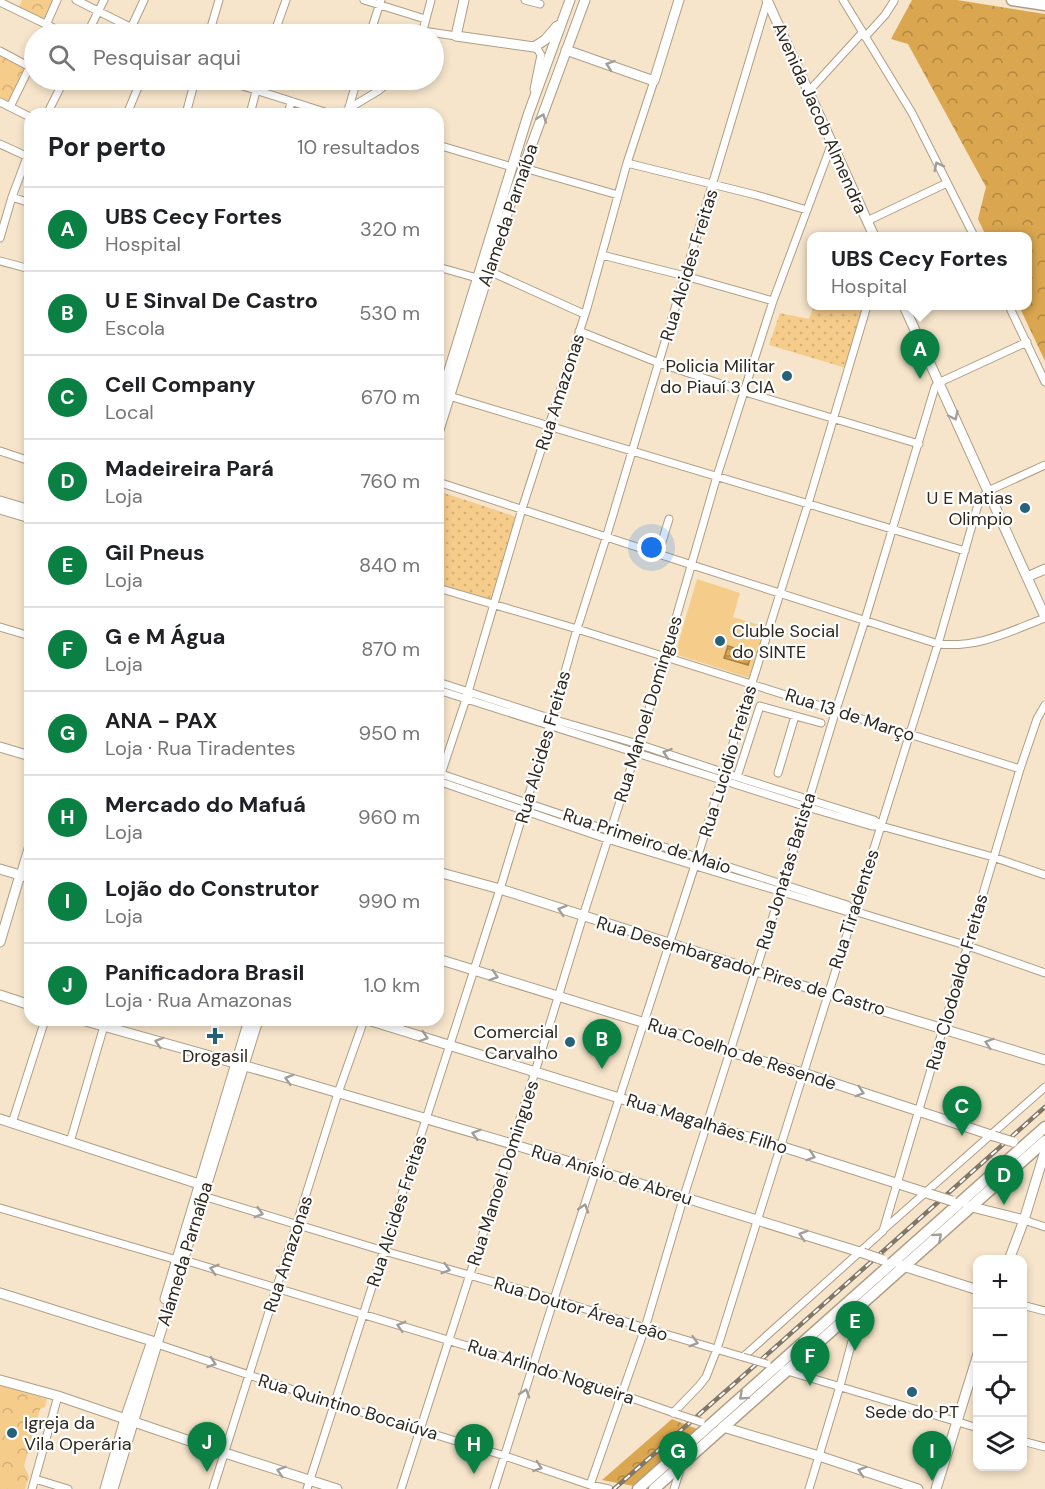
<!DOCTYPE html>
<html lang="pt">
<meta charset="utf-8">
<style>
:root{--surface:#fff;--page:#f6f6f6;--text:#202124;--muted:#757577;--line:#e0e0e0;--accent:#0b8043}
body{margin:0;font-family:"DM Sans",sans-serif;background:var(--page);color:var(--text)}
.controls{position:absolute;right:18px;bottom:18px;display:grid;overflow:hidden;border-radius:12px;box-shadow:0 3px 9px #0003}
.controls button{width:54px;height:54px;display:grid;place-items:center;padding:0;border:0;border-bottom:2px solid var(--line);background:var(--surface);color:var(--text);font:30px sans-serif}
.you{position:absolute;left:652px;top:548px;width:21px;height:21px;margin:-15px;border:4px solid #fff;border-radius:50%;background:#1a73e8;box-shadow:0 0 0 9px #1a73e833}
.badge{display:grid;place-items:center;width:39px;height:39px;border-radius:50%;background:var(--accent);color:#fff;font-size:20px;font-weight:700}
.pin{position:absolute;translate:-50% -50px;filter:drop-shadow(0 2px 3px #0008)}
.pin::after{content:'';position:absolute;top:32px;width:21px;height:18px;background:inherit;clip-path:polygon(0 0,100% 0,50% 100%)}
.popup{position:absolute;left:807px;top:232px;width:225px;height:78px;box-sizing:border-box;display:grid;place-content:center;border-radius:12px;background:var(--surface);filter:drop-shadow(0 2px 4px #0005);font-size:20px;white-space:nowrap;color:var(--muted)}
.popup b{font-size:22px;color:var(--text)}
.popup::after{content:'';position:absolute;left:50%;top:100%;margin-left:-12px;border:12px solid transparent;border-top-color:var(--surface)}
.list{margin:0;padding:0;list-style:none}
h2{display:flex;justify-content:space-between;align-items:center;height:78px;margin:0;padding:0 24px;font-size:26px}
h2 small{font-size:20px;font-weight:400;color:var(--muted)}
.list li{display:grid;grid-template-columns:39px 1fr auto;gap:18px;align-items:center;box-sizing:border-box;height:84px;padding:0 24px;border-top:2px solid var(--line)}
.list b{display:block;font-size:22px;white-space:nowrap}
.list p{margin:0;font-size:20px;white-space:nowrap;color:var(--muted)}
.list em{font-size:20px;font-style:normal;color:var(--muted)}
.icon{flex:none;width:33px;height:33px;fill:none;stroke:currentColor;stroke-width:2;stroke-linecap:round;stroke-linejoin:round}
.map{position:relative;flex:none;width:1045px;height:1489px;overflow:hidden}
.search{position:absolute;background:var(--surface);box-shadow:0 3px 9px #0003;left:24px;top:24px;width:420px;height:66px;display:flex;align-items:center;gap:15px;box-sizing:border-box;padding:0 21px;border-radius:33px;color:var(--muted);font-size:22px}
.panel{position:absolute;background:var(--surface);box-shadow:0 3px 9px #0003;left:24px;top:108px;width:420px;height:918px;border-radius:18px}
.map>svg:first-child{display:block}
.grass{fill:url(#grass-dots)}
.forest{fill:url(#forest-crowns)}
.park{fill:url(#park-crowns)}
.pitch{fill:#f6cc8b}
.water{fill:url(#water-rules);stroke:#a68040;stroke-width:1.5}
.lines{fill:none;stroke-linecap:round;stroke-linejoin:round}
.street-casing{stroke:#ae9e85;stroke-width:9}
.secondary-casing{stroke:#ae9e85;stroke-width:11}
.primary-casing{stroke:#ae9e85;stroke-width:13}
.street{stroke:#fff;stroke-width:7}
.secondary{stroke:#fff;stroke-width:9}
.primary{stroke:#fff;stroke-width:10}
.rail-casing{stroke:#817766;stroke-width:4.5}
.rail{stroke:#fff;stroke-width:2;stroke-dasharray:7;stroke-linecap:butt}
.street-bridge-casing{stroke:#ae9e85;stroke-width:9;stroke-linecap:butt}
.secondary-bridge-casing{stroke:#ae9e85;stroke-width:11;stroke-linecap:butt}
.street-bridge{stroke:#fff;stroke-width:7}
.secondary-bridge{stroke:#fff;stroke-width:9}
.oneway{stroke:#a19e9a}
.poi-dot{fill:#266279;stroke:#fff;stroke-width:2}
.labels{text-anchor:middle;dominant-baseline:central;stroke-width:4.5;stroke-linejoin:round;paint-order:stroke}
.street-label{font-size:18px;fill:#2e281e;stroke:#fff}
.poi-label{font-size:18px;fill:#2e281e;stroke:#fff;text-anchor:end}
</style>
<div class="map">
<svg width="1045" height="1489" viewBox="0 0 1045 1489">
<defs>
<pattern id="grass-dots" width="8" height="8" patternUnits="userSpaceOnUse" patternTransform="scale(1.5)"><rect width="8" height="8" fill="#f6cc8b"/><path d="M2 2h.1M6 6h.1" fill="none" stroke="#d3af78" stroke-width="1.8" stroke-linecap="round"/></pattern>
<pattern id="forest-crowns" width="20" height="18" patternUnits="userSpaceOnUse" patternTransform="scale(1.5)"><rect width="20" height="18" fill="#daa64f"/><path d="M2 6a3 3 0 1 1 6 0M12 15a3 3 0 1 1 6 0" fill="none" stroke="#b18741"/></pattern>
<pattern id="park-crowns" width="20" height="18" patternUnits="userSpaceOnUse" patternTransform="scale(1.5)"><rect width="20" height="18" fill="#f6cc8b"/><path d="M2 6a3 3 0 1 1 6 0M12 15a3 3 0 1 1 6 0" fill="none" stroke="#d3af78"/></pattern>
<pattern id="water-rules" width="6" height="5" patternUnits="userSpaceOnUse" patternTransform="scale(1.5)"><rect width="6" height="5" fill="#d9a54e"/><path d="M0 2.5h6" fill="none" stroke="#b08640"/></pattern>
</defs>
<rect width="100%" height="100%" fill="#f6e5cb"/>
<path class="grass" d="M814,306h51l-19,62 -77,-23 11,-32 29,6z
M438,491l79,26 -24,85 -55,-17z"/>
<path class="forest" d="M912,0h45l88,14v347l-26,-55h9v-70h-42l-8,-17 8,-32 -78,-143 -17,-5z
M672,1419l25,10 -63,57 -32,-6z"/>
<path class="park" d="M22,0h32l-11,23 -24,-16z
M0,54l29,14 -21,41 -8,-4z
M0,1385l47,14 -2,8 -5,2 -16,57 5,11 -4,12h-25z"/>
<path class="pitch" d="M697,579l43,14 -7,24 33,10 -17,51 -74,-24z"/>
<path class="water" d="M728,646l24,7 -4,12 -24,-7z"/>
<g class="lines">
<defs>
<path id="street" d="M76,0l68,34
M364,0l61,19
M525,0l15,4
M843,0l69,113 62,123
M0,2l66,32
M46,25l11,-25
M131,28l13,-28
M423,31l33,5
M46,34l4,-8
M87,34l17,-34
M209,34l10,-34
M274,34l12,-34
M370,34l11,-34
M422,34l9,-34
M865,37l20,-22 9,-14
M534,47l4,3 3,5 -7,34
M0,51l30,16
M224,80l107,34
M809,91l53,-58
M0,102l30,15
M10,107l24,-49
M348,109l30,-18 13,-11
M47,114l17,-34
M127,114l14,-34
M186,114l9,-34
M250,114l9,-34
M288,114l3,-12
M347,114l10,-34
M0,144l26,12
M438,145l74,22
M627,163l129,32 51,15
M524,168l94,27
M12,197l18,6
M867,221l80,-38
M0,238l12,-41 18,-48
M602,255l83,21 88,25
M0,261l30,8
M438,267l39,11
M489,271l95,43
M1009,306l36,76
M579,331l80,32 86,29 174,52
M449,396l516,155
M0,451l30,10
M438,482l254,83 246,79c41,4 70,-12 107,-26
M658,555l11,-36
M438,588l139,41 443,140
M0,627l30,9
M438,682l114,37 86,25 99,33 137,43 7,6
M438,690l369,117 65,19h9l112,31 52,18
M438,773l172,58 88,26 149,48 7,6
M778,773l17,-57
M737,777l23,-71 61,17
M438,781l169,58 238,72h9l114,35 77,27
M438,783l28,-84 56,-190 65,-201 40,-145 27,-82
M20,875l10,-33
M113,1029l3,-9
M12,1123l33,-103
M70,1142l34,-116
M203,1196l181,55 170,48 91,29 98,29 140,-126 137,-462 17,-50 8,-14
M0,1208l177,52
M1024,1220l21,7
M883,1230l162,-143
M184,1260l349,106 90,29 54,19
M1022,1305l23,6
M157,1344l178,60 170,52 85,29 19,4
M784,1370l194,58
M673,1413l26,-27 7,-9 11,-28 221,-705 41,-143 9,-10 57,-26
M1022,1441l23,6
M35,1479l33,10
M590,1485l55,-157 39,-132 97,-305 55,-181 29,-90 70,-233 3,-4 89,-41
M32,1489l26,-93
M213,1489l125,-396 26,-73
M307,1489l193,-600 50,-164 27,-96 29,-91 161,-536
M401,1489l134,-417 48,-156 53,-164 29,-96 52,-180 56,-175 59,-158
M494,1489l60,-190 141,-434 113,-361 59,-198
M674,1489l7,-22
M809,1489l31,-103 22,-82"/>
<path id="secondary" d="M464,0l-8,36 78,11 11,-7 12,-14
M767,0l107,236
M566,50l88,31 25,-81
M904,306l141,311
M438,406l90,-291 42,-115
M438,433l74,-235 73,-198
M0,501l30,9
M0,509l30,9
M1027,577l18,-8
M0,747l30,9
M0,869l30,9
M438,872l62,17 328,105 217,66
M0,942l20,-67
M438,959l207,64 85,29 73,21 191,63
M0,995l30,10
M82,1020l206,58 224,66 351,109
M368,1020l338,105 74,21 150,48
M0,1119l199,65
M968,1206l56,14
M1009,1260l15,-40 21,-69
M900,1265l78,25
M0,1293l152,48
M165,1299l84,-279
M0,1380l58,16 167,57 112,36
M723,1427l96,29 99,33
M105,1489l20,-70 26,-75
M113,1489l44,-145 101,-324
M936,1489l42,-135"/>
<path id="primary" d="M1012,0l33,5
M638,1489l407,-362
M654,1489l391,-348"/>
</defs>
<use href="#street" class="street-casing"/>
<use href="#secondary" class="secondary-casing"/>
<use href="#primary" class="primary-casing"/>
<use href="#street" class="street"/>
<use href="#secondary" class="secondary"/>
<use href="#primary" class="primary"/>
<defs>
<path id="rail" d="M614,1489l121,-106 310,-276"/>
</defs>
<use href="#rail" class="rail-casing"/>
<use href="#rail" class="rail"/>
<defs>
<path id="street-bridge" d="M743,1357l24,7
M677,1414l24,8"/>
<path id="secondary-bridge" d="M994,1136l19,6
M930,1194l22,7
M863,1253l20,7"/>
</defs>
<use href="#street-bridge" class="street-bridge-casing"/>
<use href="#secondary-bridge" class="secondary-bridge-casing"/>
<use href="#street-bridge" class="street-bridge"/>
<use href="#secondary-bridge" class="secondary-bridge"/>
</g>
<defs><path id="oneway-chevron" d="M-2-3.5L2.5 0L-2 3.5" fill="none" stroke-width="1.6" stroke-linecap="round" stroke-linejoin="round" transform="scale(1.5)"/></defs>
<g class="oneway">
<use href="#oneway-chevron" transform="translate(610 65) rotate(-161)"/>
<use href="#oneway-chevron" transform="translate(542 118) rotate(-70)"/>
<use href="#oneway-chevron" transform="translate(938 166) rotate(-117)"/>
<use href="#oneway-chevron" transform="translate(954 416) rotate(65)"/>
<use href="#oneway-chevron" transform="translate(667 753) rotate(-161)"/>
<use href="#oneway-chevron" transform="translate(562 910) rotate(-162)"/>
<use href="#oneway-chevron" transform="translate(494 976) rotate(18)"/>
<use href="#oneway-chevron" transform="translate(424 1037) rotate(17)"/>
<use href="#oneway-chevron" transform="translate(159 1042) rotate(-164)"/>
<use href="#oneway-chevron" transform="translate(989 1043) rotate(-163)"/>
<use href="#oneway-chevron" transform="translate(289 1079) rotate(-164)"/>
<use href="#oneway-chevron" transform="translate(860 1092) rotate(18)"/>
<use href="#oneway-chevron" transform="translate(476 1134) rotate(-164)"/>
<use href="#oneway-chevron" transform="translate(811 1156) rotate(18)"/>
<use href="#oneway-chevron" transform="translate(584 1208) rotate(-72)"/>
<use href="#oneway-chevron" transform="translate(259 1213) rotate(16)"/>
<use href="#oneway-chevron" transform="translate(803 1235) rotate(-163)"/>
<use href="#oneway-chevron" transform="translate(938 1237) rotate(-42)"/>
<use href="#oneway-chevron" transform="translate(214 1269) rotate(-164)"/>
<use href="#oneway-chevron" transform="translate(446 1269) rotate(16)"/>
<use href="#oneway-chevron" transform="translate(401 1326) rotate(-164)"/>
<use href="#oneway-chevron" transform="translate(694 1342) rotate(16)"/>
<use href="#oneway-chevron" transform="translate(212 1363) rotate(19)"/>
<use href="#oneway-chevron" transform="translate(525 1393) rotate(-73)"/>
<use href="#oneway-chevron" transform="translate(743 1396) rotate(138)"/>
<use href="#oneway-chevron" transform="translate(538 1467) rotate(19)"/>
<use href="#oneway-chevron" transform="translate(281 1471) rotate(-163)"/>
<use href="#oneway-chevron" transform="translate(862 1471) rotate(-162)"/>
</g>
<g class="poi-dot">
<circle cx="787" cy="376" r="6"/>
<circle cx="1025" cy="508" r="6"/>
<circle cx="720" cy="641" r="6"/>
<path d="M212 1027h6v6h6v6h-6v6h-6v-6h-6v-6h6z"/>
<circle cx="570" cy="1042" r="6"/>
<circle cx="912" cy="1392" r="6"/>
<circle cx="12" cy="1433" r="6"/>
</g>
<g class="labels">
<g class="street-label">
<text transform="translate(820 118) rotate(66)">Avenida Jacob Almendra</text>
<text transform="translate(508 215) rotate(-71)">Alameda Parnaíba</text>
<text transform="translate(689 265) rotate(-73)">Rua Alcides Freitas</text>
<text transform="translate(560 392) rotate(-72)">Rua Amazonas</text>
<text transform="translate(648 709) rotate(-73)">Rua Manoel Domingues</text>
<text transform="translate(850 715) rotate(18)">Rua 13 de Março</text>
<text transform="translate(543 747) rotate(-74)">Rua Alcides Freitas</text>
<text transform="translate(728 761) rotate(-73)">Rua Lucidio Freitas</text>
<text transform="translate(647 841) rotate(18)">Rua Primeiro de Maio</text>
<text transform="translate(786 871) rotate(-73)">Rua Jonatas Batista</text>
<text transform="translate(854 909) rotate(-72)">Rua Tiradentes</text>
<text transform="translate(741 966) rotate(17)">Rua Desembargador Pires de Castro</text>
<text transform="translate(957 982) rotate(-74)">Rua Clodoaldo Freitas</text>
<text transform="translate(742 1054) rotate(18)">Rua Coelho de Resende</text>
<text transform="translate(707 1124) rotate(17)">Rua Magalhães Filho</text>
<text transform="translate(503 1173) rotate(-72)">Rua Manoel Domingues</text>
<text transform="translate(612 1175) rotate(17)">Rua Anísio de Abreu</text>
<text transform="translate(397 1211) rotate(-72)">Rua Alcides Freitas</text>
<text transform="translate(185 1254) rotate(-73)">Alameda Parnaíba</text>
<text transform="translate(288 1254) rotate(-72)">Rua Amazonas</text>
<text transform="translate(581 1309) rotate(17)">Rua Doutor Área Leão</text>
<text transform="translate(551 1372) rotate(18)">Rua Arlindo Nogueira</text>
<text transform="translate(348 1407) rotate(17)">Rua Quintino Bocaiúva</text>
</g>
<g class="poi-label">
<text x="775" y="366">Policia Militar<tspan x="775" dy="21">do Piauí 3 CIA</tspan></text>
<text x="1013" y="498">U E Matias<tspan x="1013" dy="21">Olimpio</tspan></text>
<text x="732" y="631" text-anchor="start">Cluble Social<tspan x="732" dy="21">do SINTE</tspan></text>
<text x="558" y="1032">Comercial<tspan x="558" dy="21">Carvalho</tspan></text>
<text x="215" y="1056" text-anchor="middle">Drogasil</text>
<text x="912" y="1412" text-anchor="middle">Sede do PT</text>
<text x="24" y="1423" text-anchor="start">Igreja da<tspan x="24" dy="21">Vila Operária</tspan></text>
</g>
</g>
</svg>
<div class="controls">
<button>+</button>
<button>−</button>
<button><svg class="icon" aria-label="locate" viewBox="0 0 24 24"><circle cx="12" cy="12" r="6"/><path d="M12 2v4M12 18v4M2 12h4M18 12h4"/></svg></button>
<button><svg class="icon" aria-label="layers" viewBox="0 0 24 24"><path d="M12 4l9 5-9 5-9-5zM3 14l9 5 9-5"/></svg></button>
</div>
<div class="you"></div>
<div class="pin badge" style="left:920px;top:379px">A</div>
<div class="popup"><b>UBS Cecy Fortes</b>Hospital</div>
<div class="pin badge" style="left:602px;top:1069px">B</div>
<div class="pin badge" style="left:962px;top:1136px">C</div>
<div class="pin badge" style="left:1004px;top:1205px">D</div>
<div class="pin badge" style="left:855px;top:1351px">E</div>
<div class="pin badge" style="left:810px;top:1386px">F</div>
<div class="pin badge" style="left:678px;top:1481px">G</div>
<div class="pin badge" style="left:474px;top:1474px">H</div>
<div class="pin badge" style="left:932px;top:1481px">I</div>
<div class="pin badge" style="left:207px;top:1472px">J</div>
<div class="search"><svg class="icon" aria-label="search" viewBox="0 0 24 24"><circle cx="10" cy="10" r="6"/><path d="M15 15l6 6"/></svg>Pesquisar aqui</div>
<section class="panel">
<h2>Por perto<small>10 resultados</small></h2>
<ul class="list">
<li><span class="badge">A</span><div><b>UBS Cecy Fortes</b><p>Hospital</p></div><em>320 m</em></li>
<li><span class="badge">B</span><div><b>U E Sinval De Castro</b><p>Escola</p></div><em>530 m</em></li>
<li><span class="badge">C</span><div><b>Cell Company</b><p>Local</p></div><em>670 m</em></li>
<li><span class="badge">D</span><div><b>Madeireira Pará</b><p>Loja</p></div><em>760 m</em></li>
<li><span class="badge">E</span><div><b>Gil Pneus</b><p>Loja</p></div><em>840 m</em></li>
<li><span class="badge">F</span><div><b>G e M Água</b><p>Loja</p></div><em>870 m</em></li>
<li><span class="badge">G</span><div><b>ANA - PAX</b><p>Loja · Rua Tiradentes</p></div><em>950 m</em></li>
<li><span class="badge">H</span><div><b>Mercado do Mafuá</b><p>Loja</p></div><em>960 m</em></li>
<li><span class="badge">I</span><div><b>Lojão do Construtor</b><p>Loja</p></div><em>990 m</em></li>
<li><span class="badge">J</span><div><b>Panificadora Brasil</b><p>Loja · Rua Amazonas</p></div><em>1.0 km</em></li>
</ul>
</section>
</div>
